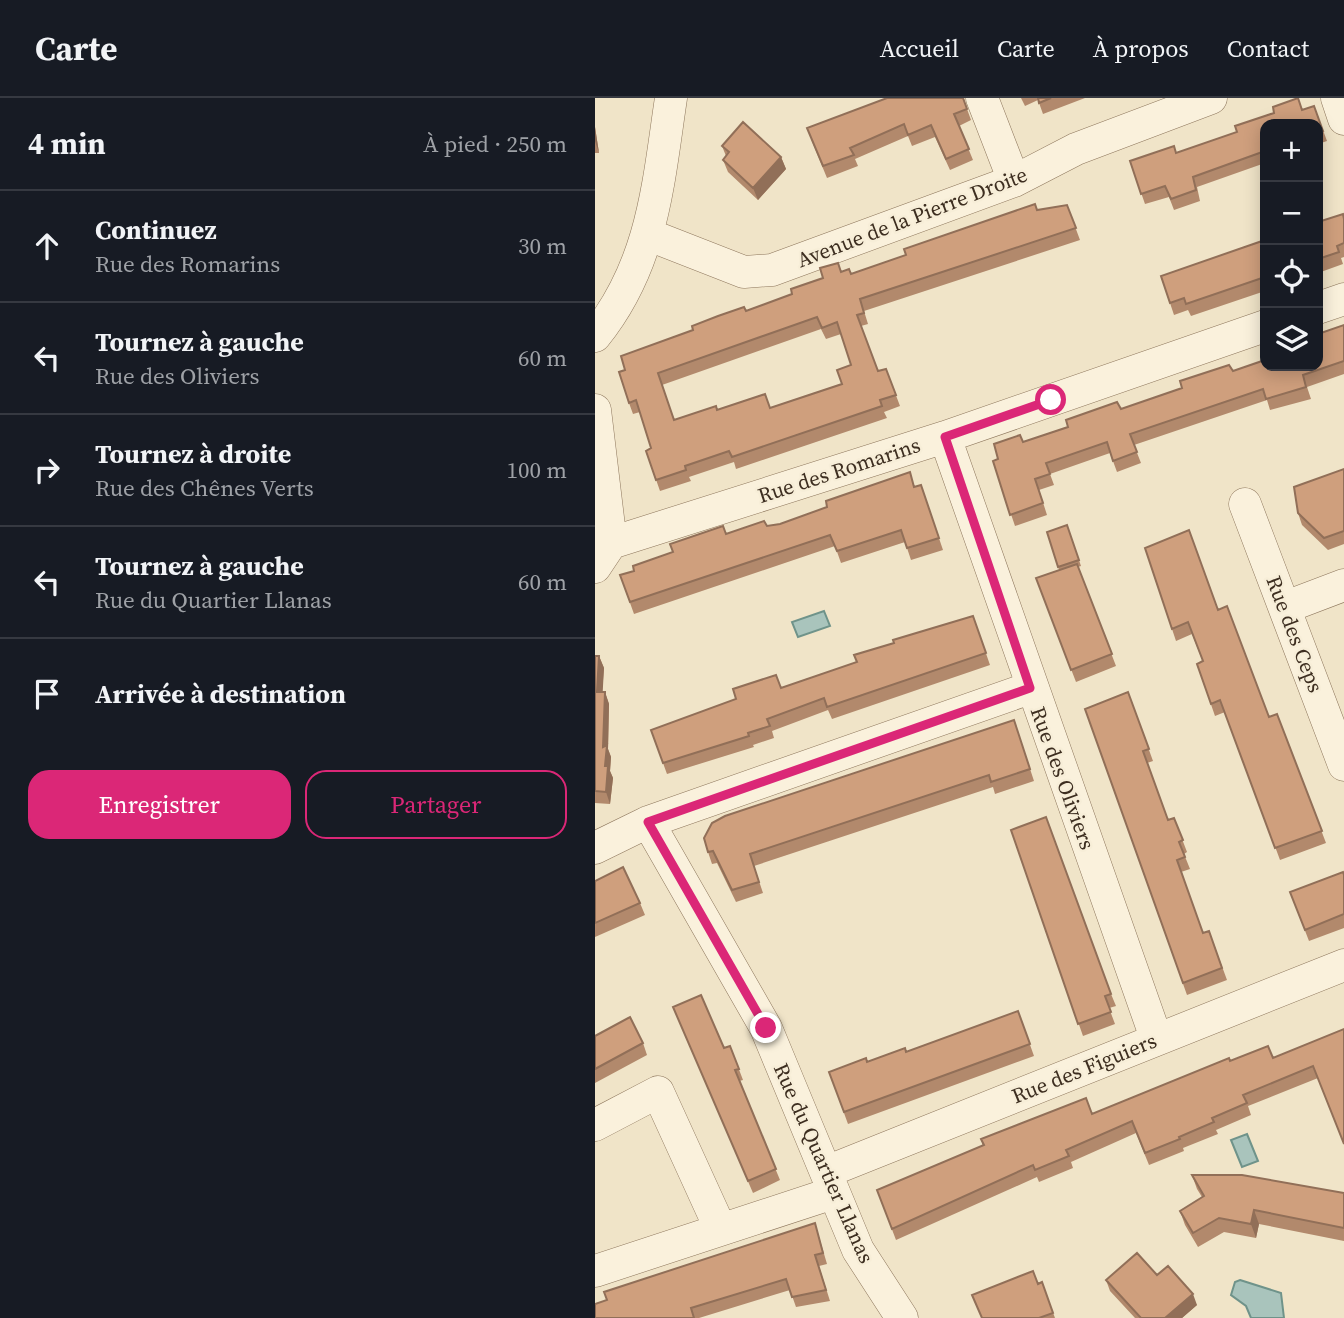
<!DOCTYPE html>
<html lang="fr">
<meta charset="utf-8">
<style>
:root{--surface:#171b24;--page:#242831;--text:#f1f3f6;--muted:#9ea1a6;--line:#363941;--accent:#db2777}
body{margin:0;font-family:"Source Serif 4",serif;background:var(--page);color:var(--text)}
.controls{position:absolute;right:21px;top:21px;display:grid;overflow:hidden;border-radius:14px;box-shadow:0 4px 18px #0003}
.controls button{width:63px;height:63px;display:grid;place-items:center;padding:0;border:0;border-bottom:2px solid var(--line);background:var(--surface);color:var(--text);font:35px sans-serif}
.stop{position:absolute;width:21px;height:21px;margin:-16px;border:5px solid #db2777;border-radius:50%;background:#fff}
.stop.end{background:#db2777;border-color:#fff;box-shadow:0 2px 7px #0008}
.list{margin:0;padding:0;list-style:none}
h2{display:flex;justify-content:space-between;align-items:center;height:91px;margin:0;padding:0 28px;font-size:30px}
h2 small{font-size:23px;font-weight:400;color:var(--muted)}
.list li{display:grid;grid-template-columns:46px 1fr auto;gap:21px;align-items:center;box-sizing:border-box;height:112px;padding:0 28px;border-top:2px solid var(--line)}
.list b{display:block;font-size:26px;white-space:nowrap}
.list p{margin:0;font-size:23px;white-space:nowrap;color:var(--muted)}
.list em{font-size:23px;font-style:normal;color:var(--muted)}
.actions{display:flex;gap:14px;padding:21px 28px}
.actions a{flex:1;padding:16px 0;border:2px solid var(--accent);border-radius:21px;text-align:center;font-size:24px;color:var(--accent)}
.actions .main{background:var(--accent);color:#fff}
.icon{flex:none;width:38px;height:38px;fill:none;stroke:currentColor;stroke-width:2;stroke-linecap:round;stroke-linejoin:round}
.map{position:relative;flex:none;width:749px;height:1220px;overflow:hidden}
header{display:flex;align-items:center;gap:42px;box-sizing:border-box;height:98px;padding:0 35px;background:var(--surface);border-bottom:2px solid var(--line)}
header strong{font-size:33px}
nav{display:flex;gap:38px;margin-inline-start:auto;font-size:24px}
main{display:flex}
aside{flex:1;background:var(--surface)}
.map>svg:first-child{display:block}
.water{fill:#a9c4bc;stroke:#6f938a;stroke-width:2}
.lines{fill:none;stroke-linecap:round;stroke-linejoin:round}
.minor-casing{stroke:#8d765c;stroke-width:33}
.minor{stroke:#faf1dc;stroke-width:32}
.wall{fill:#b2896c;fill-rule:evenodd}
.shaded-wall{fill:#916f58}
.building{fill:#cf9f7d;stroke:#916f58;stroke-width:2;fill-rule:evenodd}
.route{stroke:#db2777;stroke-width:9}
.labels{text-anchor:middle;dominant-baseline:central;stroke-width:5;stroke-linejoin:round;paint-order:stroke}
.street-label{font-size:21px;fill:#3d2e20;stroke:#f7eed8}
</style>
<header>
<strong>Carte</strong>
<nav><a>Accueil</a><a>Carte</a><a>À propos</a><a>Contact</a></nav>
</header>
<main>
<aside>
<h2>4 min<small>À pied · 250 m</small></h2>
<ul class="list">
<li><svg class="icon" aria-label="ahead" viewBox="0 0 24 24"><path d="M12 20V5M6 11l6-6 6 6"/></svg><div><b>Continuez</b><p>Rue des Romarins</p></div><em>30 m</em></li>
<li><svg class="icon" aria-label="left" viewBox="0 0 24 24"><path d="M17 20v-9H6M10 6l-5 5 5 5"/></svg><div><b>Tournez à gauche</b><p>Rue des Oliviers</p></div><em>60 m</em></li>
<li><svg class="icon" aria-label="right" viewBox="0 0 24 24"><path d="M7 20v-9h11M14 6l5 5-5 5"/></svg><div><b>Tournez à droite</b><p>Rue des Chênes Verts</p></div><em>100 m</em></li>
<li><svg class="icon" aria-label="left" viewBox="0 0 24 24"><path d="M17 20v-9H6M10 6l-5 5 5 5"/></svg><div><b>Tournez à gauche</b><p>Rue du Quartier Llanas</p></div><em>60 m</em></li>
<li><svg class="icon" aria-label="arrive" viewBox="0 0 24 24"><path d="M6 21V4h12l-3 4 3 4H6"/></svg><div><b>Arrivée à destination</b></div></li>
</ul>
<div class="actions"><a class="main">Enregistrer</a><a>Partager</a></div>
</aside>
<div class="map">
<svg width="749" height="1220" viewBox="0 0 749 1220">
<rect width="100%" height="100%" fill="#f0e4c8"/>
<path class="water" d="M229,513l6,15 -32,11 -6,-15z
M652,1036l11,27 -16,6 -11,-27z
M645,1182l41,13 3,25h-33l-5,-12 -15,-11 4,-13z"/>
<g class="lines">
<defs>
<path id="minor" d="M387,0l32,83
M742,0l7,21
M54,137l95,37 28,-2 242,-89 62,-32 135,-51
M723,210l26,-9
M0,238c58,-72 63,-151 76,-238
M0,312l16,133 -16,24
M350,339l211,601
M650,406l99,261
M16,445l334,-106 320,-111
M691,509l58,-22
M53,724l118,206 92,222 44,68
M0,750l53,-26 382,-134
M0,1027l63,-33 62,136
M231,1074l518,-207
M0,1173l238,-78"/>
</defs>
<use href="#minor" class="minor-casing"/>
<use href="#minor" class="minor"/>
</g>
<path class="wall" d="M368,0l8,22 -12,6 14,34 -23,10 -15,-33 -23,9 -4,-10 -53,23 3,7 -31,12 -16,-39z
M426,0h64l-42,16 -5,-14 -13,6z
M719,8l13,35 -9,3v-20h-53v39l-68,24 3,14 -26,9 -5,-13 -24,7 -15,-43 46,-8z
M0,29l4,26h-4z
M127,48l59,11 5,12 -28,31 -30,-28 -5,-12 3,-4z
M472,107l13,35 -216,71 4,13 -7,2 17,45 8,-2 14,37 -16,6 3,6 -151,51 -2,-7 -45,15 2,4 -31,10 -14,-40 5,-3 -11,-36 -7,2 -4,-11 -4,-33 121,-59 46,-17 49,-22 10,2 186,-64zM226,231l5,10 15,-5 10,31 -9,19 -72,24 -53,2 -43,10 -12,-35z
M749,120v39l-3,1 2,6 -25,9v-51z
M670,142v51l-74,25 -3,-6 -14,5 -13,-39z
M749,227v49l-37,13 4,12 -41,11 -3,-10 -133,45 7,18 -24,9 -7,-19 -60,21 4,11 -15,5 8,25 -32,11 -22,-65 5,-2 25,-17 210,-71 32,-5z
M749,371v75l-16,6 -26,-25 -4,-12z
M326,387l22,65 -32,10 -6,-18 -64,21 -6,-17 -201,68 -14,-39 14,-4 92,-37 54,-10z
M472,427l14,41 -3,1 38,99 -40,16 -40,-104 23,-8 -12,-38z
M550,450l73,62 51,107 8,-3 49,129 -46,17 -55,-148 -10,4 -18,-52 6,-2 -11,-28 -16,7z
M378,518l17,49 -158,54 -4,-9 -56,21 2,7 -21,7 1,2 -87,27 -16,-44 130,-42 76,-26z
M0,558h4l5,12 -2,24h3l4,12 -1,45 3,8 -1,14 3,7 -3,26 -15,-1z
M533,594l25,69 -6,2 21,57 6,-2 13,34 -3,2 6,15 -9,3 22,61 6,-2 18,49 -40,15 -102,-286z
M419,622l20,61 -39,13 -2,-7 -239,79 9,27 -27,9 -19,-39 -5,1 -4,-12z
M416,732l100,164 5,12 -7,2 6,16 -32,12z
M749,777v53l-35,13 -19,-49z
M0,783l45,22 5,12 -50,22z
M78,909l51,41 6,-2 13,34 -4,1 41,99 -27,13z
M423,913l16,45 -186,68 -19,-52 77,-20z
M749,931l-26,49 -70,28 3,9 -35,15 2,4 -35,14 1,3 -35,14 -13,-32 -65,29 2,6 -34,14 -2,-5 -141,63 -19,-50 106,-44 -2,-7 111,-25 138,-53 43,-3z
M0,938l48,7 4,12 -52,28z
M597,1077l152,18v48l-85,-17 -3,14 -32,-6 -26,15 -13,-22 -5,-14 22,-14 -5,-8z
M220,1125l12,41 -8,2 11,35 -34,6 -6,-17 -91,28h-104z
M562,1177l40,30 -15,13h-47l-25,-27 -4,-11z
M447,1184l13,36h-74l57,-34z"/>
<path class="shaded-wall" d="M0,29l4,26 -4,-12z
M186,59l5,12 -28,31 -5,-12z
M4,558l5,12 -2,36 -5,-12z
M10,594l4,12 -1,45 3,8 -1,14 3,7 -3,26 -4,-12 -1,-26 -2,-19z
M659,1112l5,14 -3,14 -5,-14z
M598,1196l4,11 -15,13h-17z"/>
<path class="building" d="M292,0h76l4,11 -13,5 15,35 -23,10 -15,-34 -23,10 -4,-11 -54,24 4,7 -31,11 -16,-38z
M443,0h13l-12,5z
M703,0l4,12 12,-4 9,25 -5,1v-8h-53v27l-72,26 3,13 -25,9 -6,-13 -24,8 -11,-33 44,-15 2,7 61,-21 -2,-6 39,-13 -1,-6z
M148,24l38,35 -28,31 -30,-28 6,-8 -7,-6z
M440,106l2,6 30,-5 9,23 -216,71 4,14 -7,2 21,56 8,-2 10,26 -16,5 2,6 -150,51 -3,-6 -44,15 1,4 -30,10 -10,-29 5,-3 -15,-48 -7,3 -10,-31 6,-2 -4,-14 72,-26 -1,-4 26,-10 26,-9 2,4 46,-17 -1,-5 32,-11 -3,-10 18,-5 3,9 8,-3 2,5 55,-19 -2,-6zM222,219l5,11 15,-6 14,43 -14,5 5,14 -72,24 -5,-14 -48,16 -1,-4 -42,14 -16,-47z
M748,116l1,5v24l-7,3 2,6 -21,7v-37z
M670,142v37l-79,27 -2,-6 -14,5 -9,-27z
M749,227v36l-41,14 3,12 -40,12 -3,-10 -133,45 7,18 -24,9 -6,-19 -61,21 4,11 -15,5 8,24 -33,12 -17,-54 5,-2 -4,-15 26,-9 3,7 45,-15 -2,-7 51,-18 4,7 61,-21 -2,-7 49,-16 4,6 32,-11v6h53v-32z
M749,371v62l-20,7 -26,-25 -4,-26z
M315,374l4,15 7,-2 18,53 -32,10 -6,-18 -64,21 -7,-16 -200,67 -10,-27 14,-4 -1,-5 40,-14 -3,-8 53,-18 3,8 38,-13 3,5 13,-2 47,-17 -1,-6z
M472,427l12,35 -21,7 -11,-35z
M594,432l29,80 9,-4 42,111 8,-3 45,117 -47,17 -55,-148 -9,4 -14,-40 6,-3 -15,-39 -16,7 -27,-81z
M482,466l35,90 -41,16 -35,-92z
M378,518l13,37 -159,54 -3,-9 -57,21 3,7 -22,7 1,3 -86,27 -12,-33 85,-31 -3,-10 43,-14 5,13 76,-26 -3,-7 40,-12 -1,-3z
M0,558h4l-2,36h8l-2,55 4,-2 -2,21h3l-2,26 -11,-1z
M533,594l21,57 -6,2 25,69 6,-2 9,22 -4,2 6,15 -8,3 26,73 6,-2 13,37 -39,15 -98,-274z
M419,622l16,49 -39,13 -2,-7 -239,79 9,28 -27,8 -19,-39 -5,1 -4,-14 8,-15 13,-7z
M451,719l65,177 -6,2 6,16 -33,12 -67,-194z
M28,769l17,36 -45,20v-42z
M748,774l1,3v39l-39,16 -15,-38z
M106,897l23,53 6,-2 9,23 -4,1 41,99 -28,12 -75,-174z
M423,913l12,33 -186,68 -15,-40 37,-14 1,4 38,-14 1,4z
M35,919l13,26 -48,26v-33z
M749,931v115l-31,-78 -70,29 4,8 -35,15 2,4 -35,15 1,2 -35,14 -13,-32 -66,29 3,6 -34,14 -2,-5 -141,64 -15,-39 107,-45 -3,-6 105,-41 6,16 137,-56 1,3 38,-15 5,12z
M597,1077h50l102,18v35l-90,-18 -3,14 -32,-6 -26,15 -13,-22 24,-15z
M220,1125l8,30 -8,2 11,35 -34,7 -6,-18 -95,29 3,10h-99v-14l12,-4 -3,-8z
M542,1155l20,22 11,-9 25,28 -28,24h-24l-35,-38z
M438,1173l5,13 4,-2 11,31 -14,5h-57l-10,-23z"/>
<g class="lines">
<path class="route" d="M171,930l-118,-206 382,-134 -85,-251 106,-37"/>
</g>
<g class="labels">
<g class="street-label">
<text transform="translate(317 119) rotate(-21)">Avenue de la Pierre Droite</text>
<text transform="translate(244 372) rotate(-18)">Rue des Romarins</text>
<text transform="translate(700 536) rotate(69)">Rue des Ceps</text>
<text transform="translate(468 680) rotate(70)">Rue des Oliviers</text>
<text transform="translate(489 970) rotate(-22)">Rue des Figuiers</text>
<text transform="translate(229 1065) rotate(66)">Rue du Quartier Llanas</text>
</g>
</g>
</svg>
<div class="controls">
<button>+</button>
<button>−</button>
<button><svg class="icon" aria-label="locate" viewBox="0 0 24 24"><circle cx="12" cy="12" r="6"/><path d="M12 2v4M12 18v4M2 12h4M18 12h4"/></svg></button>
<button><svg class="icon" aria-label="layers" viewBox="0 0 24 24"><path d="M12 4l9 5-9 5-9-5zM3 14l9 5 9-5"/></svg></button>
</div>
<div class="stop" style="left:456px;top:302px"></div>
<div class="stop end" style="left:171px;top:930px"></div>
</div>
</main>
